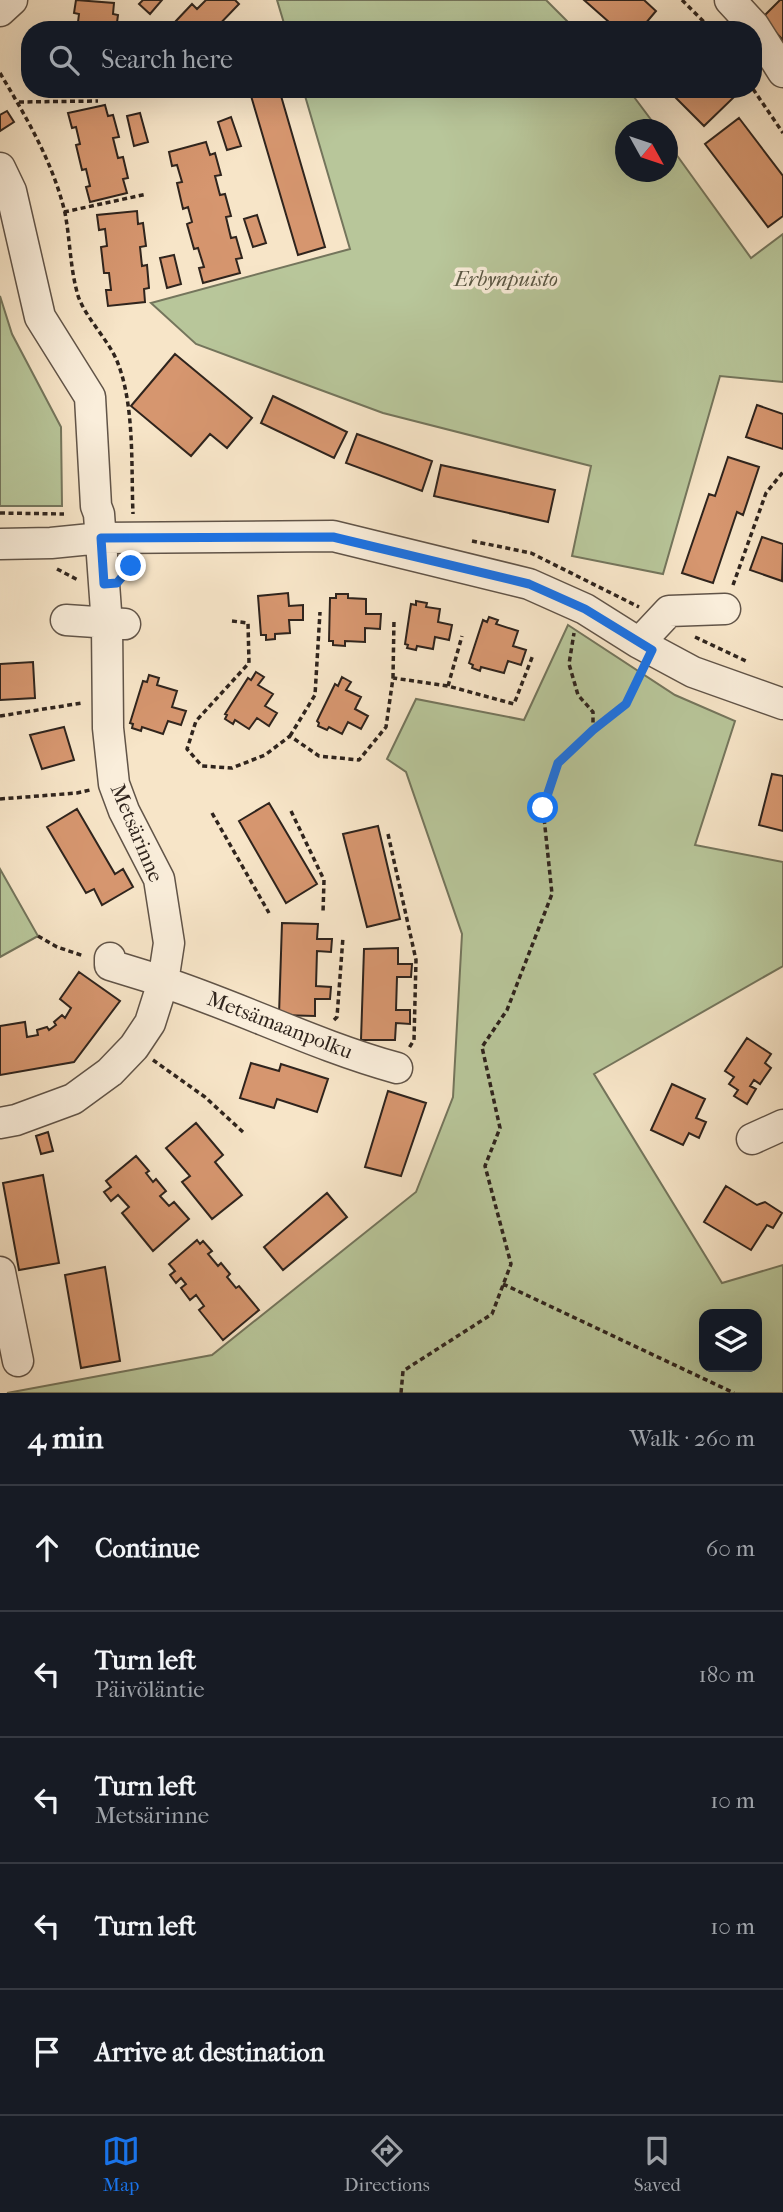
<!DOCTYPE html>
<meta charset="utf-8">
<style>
:root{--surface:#171b24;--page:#20242c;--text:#f1f3f6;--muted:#9ea1a6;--line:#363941;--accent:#1a73e8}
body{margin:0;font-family:"IM FELL French Canon",serif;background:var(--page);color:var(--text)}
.controls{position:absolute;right:21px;bottom:21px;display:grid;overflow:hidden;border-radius:14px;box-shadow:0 7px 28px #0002}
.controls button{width:63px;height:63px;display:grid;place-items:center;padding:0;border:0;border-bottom:2px solid var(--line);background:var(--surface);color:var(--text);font:35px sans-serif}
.compass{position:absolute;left:615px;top:119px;width:63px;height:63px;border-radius:50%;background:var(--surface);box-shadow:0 7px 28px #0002;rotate:130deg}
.stop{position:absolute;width:21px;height:21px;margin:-16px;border:5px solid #1a73e8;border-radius:50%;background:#fff}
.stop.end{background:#1a73e8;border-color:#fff;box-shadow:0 2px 7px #0008}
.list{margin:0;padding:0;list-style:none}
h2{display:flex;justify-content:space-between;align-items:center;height:91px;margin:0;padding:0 28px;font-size:30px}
h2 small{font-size:23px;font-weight:400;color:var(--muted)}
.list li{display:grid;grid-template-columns:46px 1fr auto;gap:21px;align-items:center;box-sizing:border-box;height:126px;padding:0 28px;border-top:2px solid var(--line)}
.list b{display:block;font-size:26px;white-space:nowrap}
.list p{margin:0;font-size:23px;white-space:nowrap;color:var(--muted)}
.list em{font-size:23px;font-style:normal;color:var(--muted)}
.icon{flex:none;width:38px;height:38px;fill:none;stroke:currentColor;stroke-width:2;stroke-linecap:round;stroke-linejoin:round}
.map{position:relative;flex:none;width:783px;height:1393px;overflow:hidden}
.search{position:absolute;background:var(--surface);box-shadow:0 7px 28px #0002;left:21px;right:21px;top:21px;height:77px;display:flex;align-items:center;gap:18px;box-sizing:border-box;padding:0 24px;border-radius:28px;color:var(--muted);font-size:26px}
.sheet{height:721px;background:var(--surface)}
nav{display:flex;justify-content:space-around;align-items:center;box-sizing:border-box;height:98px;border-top:2px solid var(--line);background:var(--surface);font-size:19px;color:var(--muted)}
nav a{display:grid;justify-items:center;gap:4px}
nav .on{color:var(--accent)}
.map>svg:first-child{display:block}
.green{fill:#b8c69a;stroke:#74755c;stroke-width:2;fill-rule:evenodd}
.building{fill:#d6966f;stroke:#2f241d;stroke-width:2}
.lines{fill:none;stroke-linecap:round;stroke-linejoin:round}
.minor-casing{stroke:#615448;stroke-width:33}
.path{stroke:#2f241d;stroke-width:3.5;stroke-dasharray:5 3.5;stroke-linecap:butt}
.minor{stroke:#faeedb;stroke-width:30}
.route{stroke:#1a73e8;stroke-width:9}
.labels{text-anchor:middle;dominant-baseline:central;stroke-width:7;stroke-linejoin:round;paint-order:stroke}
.park-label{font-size:21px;font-style:italic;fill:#585542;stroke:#faeedb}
.street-label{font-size:21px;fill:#2f241d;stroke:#faeedb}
</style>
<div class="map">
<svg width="783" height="1393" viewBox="0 0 783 1393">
<rect width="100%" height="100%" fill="#f7e5c8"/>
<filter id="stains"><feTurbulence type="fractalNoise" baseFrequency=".00286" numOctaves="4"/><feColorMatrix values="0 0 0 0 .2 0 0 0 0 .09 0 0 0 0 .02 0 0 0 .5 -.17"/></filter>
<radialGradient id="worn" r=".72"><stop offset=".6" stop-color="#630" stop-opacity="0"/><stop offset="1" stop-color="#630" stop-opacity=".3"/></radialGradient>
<path class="green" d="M277,0h269l30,30h-290z
M303,89h325l30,40 -32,1v42h42v-29l83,115 32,-24v148l-63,-6 -57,198 -91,-18 19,-90 -208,-53 -187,-69 -45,-41 199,-54z
M0,296l12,38 49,93 1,79h-62z
M568,625l107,70 60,26 -40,124 88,17v104l-189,108 128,209 61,-18v128h-776l205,-38 204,-163 37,-95 9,-163 -56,-162 -19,-13 29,-60 108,21zM704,1314h53v53h-53z
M0,869l38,67 -38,21z"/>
<path class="building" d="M76,0l38,3 -1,11 5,1 -2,15h-39l2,-16 -5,-1z
M143,0h19l-12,14 -11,-10z
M206,0h29l4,4 -25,26h-37l3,-4 -5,-4 17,-18 5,5z
M584,0h60l12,11 -16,19h-22z
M780,0h3v40l-21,-22z
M249,89h30l46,158 -27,8z
M667,89h58l8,9 -29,28z
M105,105l3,11 5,-1 6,22 -6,1 5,20 5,-1 5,21 -5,1 4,14 -37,9 -4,-15 4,-1 -4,-17 -4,1 -6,-25 4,-1 -4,-17 -4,1 -4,-15z
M7,111l7,11 -14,9v-16z
M140,113l8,29 -14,4 -7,-30z
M231,117l10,29 -14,4 -9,-28z
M739,118l44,58v40l-15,11 -63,-83z
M206,142l4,13 5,-2 6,22 -6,1 5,19 5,-1 6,22 -5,1 5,21 5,-1 6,21 -6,1 4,14 -37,10 -4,-15 5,-1 -6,-19 -4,1 -7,-25 5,-2 -4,-15 -5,2 -6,-26 5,-1 -5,-17 -5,1 -3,-14z
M137,211l1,13 5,-1 3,23 -6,1 2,19 5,-1 2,23 -5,1 1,13 -37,4 -2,-16h5l-2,-17h-5l-3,-26 6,-1 -2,-17 -6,1 -2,-15z
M257,215l9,28 -13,4 -9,-28z
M174,255l7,29 -14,4 -7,-30z
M175,354l77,64 -25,30 -17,-14 -19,22 -60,-50z
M273,396l74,36 -13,26 -73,-35z
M757,405l26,9v35l-37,-12z
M357,434l75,27 -10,30 -76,-28z
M728,457l31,10 -16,48 -6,-3 -24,71 -31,-10 27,-79 6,2z
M441,465l114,25 -7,32 -114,-26z
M762,537l21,7 -1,37 -32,-11z
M288,593l1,13 14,-1v15h-14l1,13 -15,1v5l-9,1v-5h-5l-3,-39z
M336,594h12v4l18,1v15h15l-1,15 -15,-1v14l-20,-1v5l-12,-1v-4h-4l1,-43h6z
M416,601l11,2 -1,4 14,2 -2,13 14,3 -3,15 -14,-3 -2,12 -16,-3 -1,4 -9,-2 1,-3 -3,-1 6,-40 5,1z
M489,617l9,3 -2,4 22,7 -5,15 13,4 -5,15 -13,-4 -4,12 -23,-6 -1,4 -8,-3 1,-3 -4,-2 14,-43 4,2z
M33,662l2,36 -35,2v-36z
M256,672l8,5 -6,8 15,9 -8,12 12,7 -8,13 -12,-8 -8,11 -14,-9 -2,4 -8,-5 2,-4 -2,-1 23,-36 3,2z
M149,675l10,3 -2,7 20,6 -5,16 14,4 -5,14 -13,-4 -5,13 -21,-7 -1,4 -9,-3 1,-4 -3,-1 13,-42 4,1z
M342,677l9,5 -5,8 15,7 -6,12 13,7 -7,13 -13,-7 -6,12 -13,-7 -2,3 -9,-4 1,-3 -2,-2 18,-37 3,2z
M64,727l10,33 -32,9 -12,-34z
M772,774l11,2v55l-24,-6z
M269,803l48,81 -31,19 -47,-82z
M77,809l38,65 8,-5 10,18 -31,18 -8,-16 -8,4 -39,-66z
M378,826l22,93 -33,8 -24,-93z
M282,923l36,1 -1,15h15l-1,13 -14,-1 -1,35 15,1 -1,12h-15v17l-36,-1z
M398,948v16h14l-1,13h-14l-1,33h14v14l-14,-1 -1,17h-34l3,-91z
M79,972l41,29 -46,61 -74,13v-49l25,-4 2,15 11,-2 -1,-5 10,-3 2,3 7,-5 -2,-3 8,-7 3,3 6,-10 -11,-9z
M747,1038l24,16 -6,9 6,5 -11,16 -6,-4 -4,6 6,3 -9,15 -13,-8 4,-6 -9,-6 5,-7 -9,-6z
M251,1063l28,8 2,-7 47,15 -11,33 -40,-13 -3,9 -34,-10z
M672,1084l33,15 -9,19 10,4 -7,16 -10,-5 -6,12 -32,-15z
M388,1091l38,12 -25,73 -36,-9z
M196,1123l27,32 -8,7 27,33 -30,24 -30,-37 8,-6 -24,-28z
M48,1132l5,19 -12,3 -5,-18z
M136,1156l13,15 -3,2 7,9 3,-3 10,12 -6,5 9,10 5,-4 15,17 -36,32 -31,-38 7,-6 -11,-12 -7,6 -7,-9 7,-5 -5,-6z
M43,1175l16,88 -40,7 -16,-87z
M726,1186l31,19 8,-3 17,11 -9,15 -6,-3 -16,25 -47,-28z
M327,1193l20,24 -64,53 -19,-23z
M197,1240l3,4 3,-3 9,10 -4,3 10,12 3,-3 9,11 -3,3 9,11 3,-2 20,24 -36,30 -24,-30 5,-4 -8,-11 -6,5 -9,-12 5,-4 -5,-6 -5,5 -6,-8 5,-4 -6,-7z
M105,1267l15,94 -39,7 -16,-93z"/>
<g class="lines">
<defs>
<path id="minor" d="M730,0l24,26 29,46
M0,11l12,-11
M0,168l11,23 29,126 50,80 6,109 3,8 8,111 1,103 6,56 10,27 35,68 10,64 -6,39 -13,41 -16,24 -24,25 -37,27 -57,21 -16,3
M0,544l51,-1 50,-5 232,-2 196,48 56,25 54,34 54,29 90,32
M66,620l59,4
M639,643l30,-32 56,-2
M110,958v7l39,12
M163,982c79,26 154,64 234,86
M752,1139l31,-14
M0,1272l18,89"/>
</defs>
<use href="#minor" class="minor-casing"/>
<path class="path" d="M682,0l30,30
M0,73c26,44 53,89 65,140 5,26 5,53 12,79 5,22 31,47 40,69 18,44 14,106 16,153
M753,89l30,44
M19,102l79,-1
M64,212l83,-18
M0,513l64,1
M472,541l59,12 108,54
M57,569l21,11
M733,585l33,-92 17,-21
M232,621l16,2 1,40 -53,58 -9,28 15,17 30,2 33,-13 25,-19 29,20 40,4 27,-33 7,-49 55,8 66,18 19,-49
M695,637l53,25
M393,678l1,-59
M448,686l14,-50
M0,716l82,-13
M593,730l33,-26 16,-33
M290,736l25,-41 5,-83
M0,799l77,-6 13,-3
M291,811l33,69 -1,33
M212,813l57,100
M388,834l28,126 -2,80 -5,8
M38,936l19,11 27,9
M334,1020l3,-3 6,-80
M153,1060l52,37 39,36
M503,1284l231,109
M401,1393l2,-22 89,-57 19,-50 -26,-98 15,-38 -18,-81 25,-37 45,-116 -9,-86 15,-45 35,-33v-18l-15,-17 -9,-31 5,-31"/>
<use href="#minor" class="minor"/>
</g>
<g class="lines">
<path class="route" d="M131,566l-14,17 -13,1 -3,-46 232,-1 196,47 56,25 67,41 -26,54 -33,26 -35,33 -15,45"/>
</g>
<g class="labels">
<g class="park-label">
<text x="506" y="279">Erbynpuisto</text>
</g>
<g class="street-label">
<text transform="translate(137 833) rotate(67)">Metsärinne</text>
<text transform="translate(280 1025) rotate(21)">Metsämaanpolku</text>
</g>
</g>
<rect width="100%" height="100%" filter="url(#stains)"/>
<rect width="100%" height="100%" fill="url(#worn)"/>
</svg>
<div class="controls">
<button><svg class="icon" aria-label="layers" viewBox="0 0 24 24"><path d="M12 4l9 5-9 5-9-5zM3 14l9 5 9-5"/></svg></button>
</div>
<svg class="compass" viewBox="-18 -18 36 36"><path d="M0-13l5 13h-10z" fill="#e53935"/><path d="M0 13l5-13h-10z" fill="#9ea1a6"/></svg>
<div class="stop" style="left:543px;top:808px"></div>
<div class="stop end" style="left:131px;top:566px"></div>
<div class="search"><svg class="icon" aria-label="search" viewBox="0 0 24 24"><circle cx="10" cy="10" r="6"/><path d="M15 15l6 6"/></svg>Search here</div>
</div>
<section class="sheet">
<h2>4 min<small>Walk · 260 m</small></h2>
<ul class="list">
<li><svg class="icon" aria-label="ahead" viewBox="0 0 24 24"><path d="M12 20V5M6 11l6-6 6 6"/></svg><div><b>Continue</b></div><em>60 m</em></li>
<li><svg class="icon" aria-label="left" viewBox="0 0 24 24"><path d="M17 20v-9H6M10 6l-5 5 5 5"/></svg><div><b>Turn left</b><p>Päivöläntie</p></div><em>180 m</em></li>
<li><svg class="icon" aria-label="left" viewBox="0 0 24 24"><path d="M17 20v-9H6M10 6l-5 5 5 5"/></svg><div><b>Turn left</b><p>Metsärinne</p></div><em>10 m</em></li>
<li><svg class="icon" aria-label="left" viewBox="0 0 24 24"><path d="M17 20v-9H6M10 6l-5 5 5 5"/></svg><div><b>Turn left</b></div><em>10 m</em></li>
<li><svg class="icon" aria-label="arrive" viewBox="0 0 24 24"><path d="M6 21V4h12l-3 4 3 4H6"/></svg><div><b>Arrive at destination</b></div></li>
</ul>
</section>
<nav>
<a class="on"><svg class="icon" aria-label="map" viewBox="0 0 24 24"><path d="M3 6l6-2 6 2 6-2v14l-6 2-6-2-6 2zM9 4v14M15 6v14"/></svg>Map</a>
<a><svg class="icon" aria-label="directions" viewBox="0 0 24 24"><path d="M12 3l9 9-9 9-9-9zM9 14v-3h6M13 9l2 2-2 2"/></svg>Directions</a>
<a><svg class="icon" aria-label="saved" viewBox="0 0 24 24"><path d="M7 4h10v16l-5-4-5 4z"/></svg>Saved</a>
</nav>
